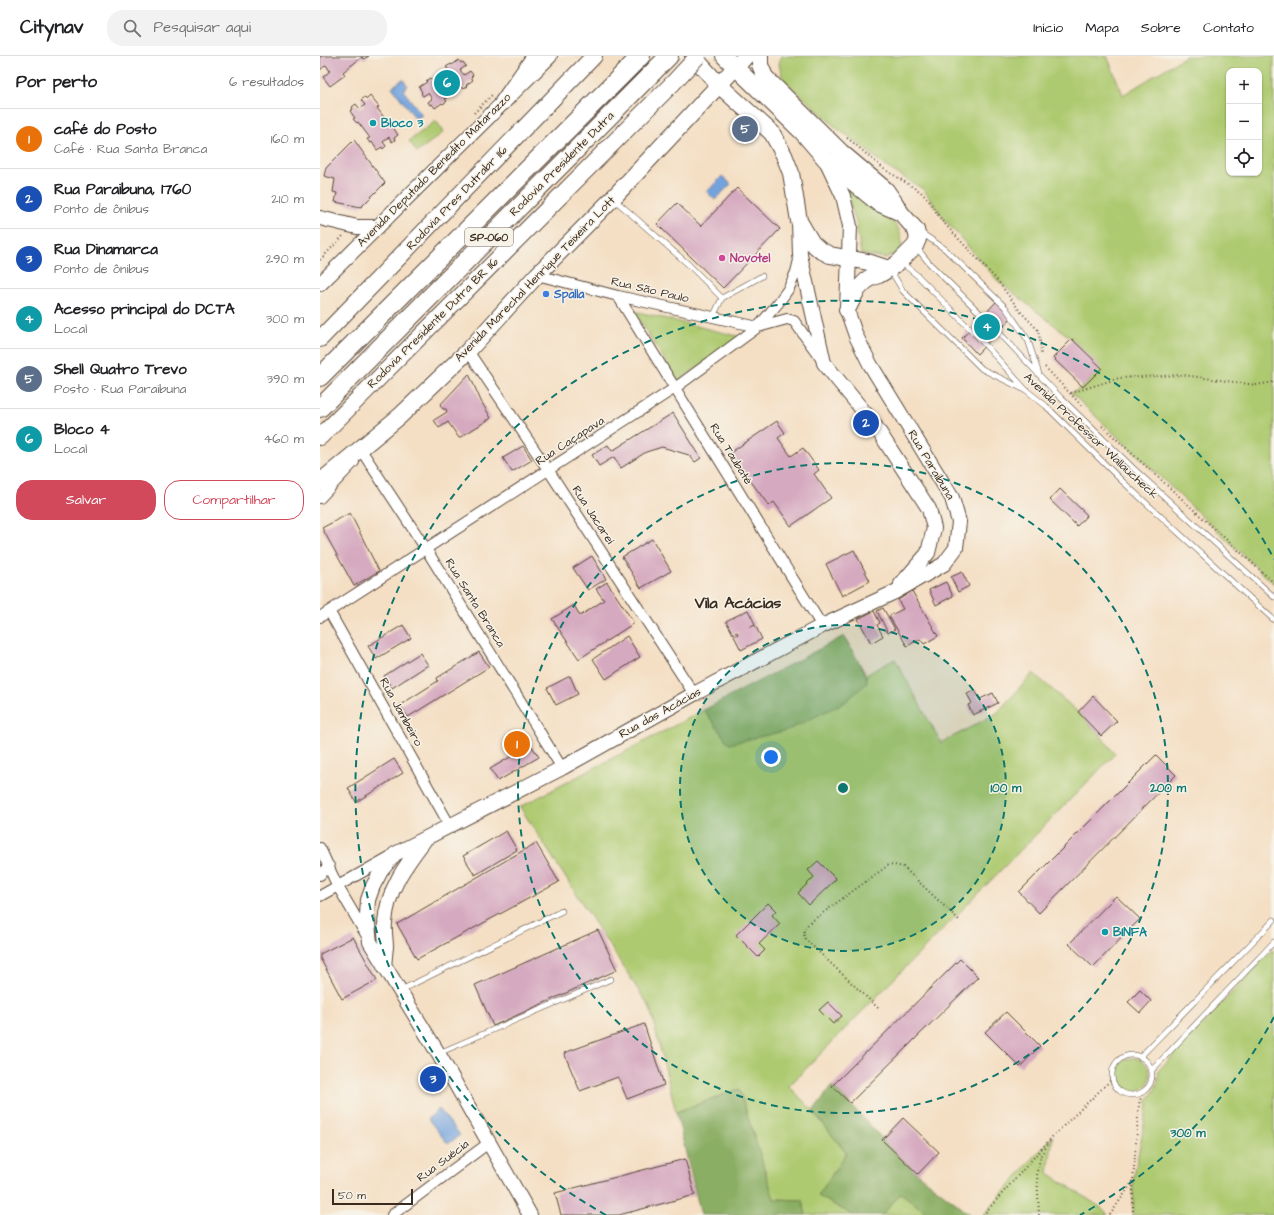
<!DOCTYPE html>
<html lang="pt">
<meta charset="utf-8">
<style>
:root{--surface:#fff;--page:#f2f2f2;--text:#202124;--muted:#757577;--line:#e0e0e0;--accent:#d1495b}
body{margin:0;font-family:"Architects Daughter",sans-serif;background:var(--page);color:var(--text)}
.controls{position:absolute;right:12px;top:12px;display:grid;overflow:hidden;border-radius:8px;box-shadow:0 1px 3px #0004}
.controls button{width:36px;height:36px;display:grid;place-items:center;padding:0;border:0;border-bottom:1px solid var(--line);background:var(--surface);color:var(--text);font:20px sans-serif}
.scale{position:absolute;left:12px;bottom:10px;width:81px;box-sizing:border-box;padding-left:4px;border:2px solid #3b2a1e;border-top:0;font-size:11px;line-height:14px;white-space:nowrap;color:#3b2a1e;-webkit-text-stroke:3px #f7f3e8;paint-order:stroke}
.you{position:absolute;left:451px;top:701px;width:14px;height:14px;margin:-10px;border:3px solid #fff;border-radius:50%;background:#1a73e8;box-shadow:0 0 0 6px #1a73e833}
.badge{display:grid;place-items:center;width:26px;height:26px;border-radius:50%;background:var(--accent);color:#fff;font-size:13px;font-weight:700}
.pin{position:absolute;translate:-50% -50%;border:2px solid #fff;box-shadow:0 1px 4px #0006}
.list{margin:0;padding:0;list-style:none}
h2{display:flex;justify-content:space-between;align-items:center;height:52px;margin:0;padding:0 16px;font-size:17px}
h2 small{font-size:13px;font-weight:400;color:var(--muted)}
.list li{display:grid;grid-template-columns:26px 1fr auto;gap:12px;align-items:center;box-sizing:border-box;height:60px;padding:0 16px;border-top:1px solid var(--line)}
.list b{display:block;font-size:15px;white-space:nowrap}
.list p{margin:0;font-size:13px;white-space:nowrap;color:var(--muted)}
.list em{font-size:13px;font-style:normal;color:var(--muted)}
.actions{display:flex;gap:8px;padding:12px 16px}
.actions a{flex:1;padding:9px 0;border:1px solid var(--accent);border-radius:16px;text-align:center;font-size:14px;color:var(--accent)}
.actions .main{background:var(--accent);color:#fff}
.icon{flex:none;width:22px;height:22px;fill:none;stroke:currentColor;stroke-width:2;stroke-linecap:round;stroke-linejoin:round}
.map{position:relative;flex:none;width:954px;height:1159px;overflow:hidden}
header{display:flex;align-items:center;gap:24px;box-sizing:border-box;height:56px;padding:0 20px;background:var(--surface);border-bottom:1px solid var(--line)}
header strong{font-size:19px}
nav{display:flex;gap:22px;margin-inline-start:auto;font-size:14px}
.search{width:280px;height:36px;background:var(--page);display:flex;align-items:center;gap:10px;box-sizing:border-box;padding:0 14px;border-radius:16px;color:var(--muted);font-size:15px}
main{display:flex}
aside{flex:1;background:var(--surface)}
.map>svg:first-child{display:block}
.green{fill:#aeca71;stroke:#747a48;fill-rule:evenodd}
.forest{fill:#8aae63;stroke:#626c40}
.water{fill:#73a3dd;stroke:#57667e}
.building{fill:#d5a9bf}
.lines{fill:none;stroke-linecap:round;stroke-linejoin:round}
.lane-casing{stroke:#574537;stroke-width:6}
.street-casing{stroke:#574537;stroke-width:12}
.secondary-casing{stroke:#574537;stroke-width:16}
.primary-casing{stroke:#574537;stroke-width:18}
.highway-casing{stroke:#574537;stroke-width:20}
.path{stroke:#574537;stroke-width:2;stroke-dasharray:1 3;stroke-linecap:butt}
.lane{stroke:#fff;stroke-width:5}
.street{stroke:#fff;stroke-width:10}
.secondary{stroke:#fff;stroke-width:14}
.primary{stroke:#fff;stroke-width:16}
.highway{stroke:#fff;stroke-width:18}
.primary-bridge-casing{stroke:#574537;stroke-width:18;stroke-linecap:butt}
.primary-bridge{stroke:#fff;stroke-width:16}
.ring{fill:none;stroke:#0f766e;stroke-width:2;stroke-dasharray:7 5}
.culture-dot{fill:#0f9aa8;stroke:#f7f3e8;stroke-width:1.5}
.hotel-dot{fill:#d1479c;stroke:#f7f3e8;stroke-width:1.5}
.shop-dot{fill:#3f7fe0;stroke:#f7f3e8;stroke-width:1.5}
.labels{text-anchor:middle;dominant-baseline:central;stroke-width:3;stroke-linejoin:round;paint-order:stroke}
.shield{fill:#f7f3e8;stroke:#73665b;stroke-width:1}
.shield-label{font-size:11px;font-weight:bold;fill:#3b2a1e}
.culture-label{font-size:12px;font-weight:bold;fill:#0d838f;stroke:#f7f3e8;text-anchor:start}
.street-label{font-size:12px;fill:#3b2a1e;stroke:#f7f3e8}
.hotel-label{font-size:12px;font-weight:bold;fill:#b23c85;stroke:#f7f3e8;text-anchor:start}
.shop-label{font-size:12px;font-weight:bold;fill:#366cbe;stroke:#f7f3e8;text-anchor:start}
.district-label{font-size:16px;font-weight:bold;fill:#3b2a1e;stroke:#f7f3e8}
.centre{fill:#0f766e;stroke:#f7f3e8;stroke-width:2}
.ring-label{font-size:12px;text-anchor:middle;font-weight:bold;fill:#0f766e;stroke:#f7f3e8;stroke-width:3;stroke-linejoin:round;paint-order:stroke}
</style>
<header>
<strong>Citynav</strong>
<div class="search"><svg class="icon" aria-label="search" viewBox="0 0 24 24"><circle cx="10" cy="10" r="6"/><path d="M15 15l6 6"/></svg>Pesquisar aqui</div>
<nav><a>Início</a><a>Mapa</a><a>Sobre</a><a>Contato</a></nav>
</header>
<main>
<aside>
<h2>Por perto<small>6 resultados</small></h2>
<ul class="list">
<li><span class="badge" style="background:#e8710a">1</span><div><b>café do Posto</b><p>Café · Rua Santa Branca</p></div><em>160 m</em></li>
<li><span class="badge" style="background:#1a4fb4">2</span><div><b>Rua Paraibuna, 1760</b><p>Ponto de ônibus</p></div><em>210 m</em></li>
<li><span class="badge" style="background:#1a4fb4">3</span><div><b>Rua Dinamarca</b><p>Ponto de ônibus</p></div><em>290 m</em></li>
<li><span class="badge" style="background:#0f9aa8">4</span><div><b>Acesso principal do DCTA</b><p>Local</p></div><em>300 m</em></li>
<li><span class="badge" style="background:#5c6f8a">5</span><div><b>Shell Quatro Trevo</b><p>Posto · Rua Paraibuna</p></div><em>390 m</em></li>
<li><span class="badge" style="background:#0f9aa8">6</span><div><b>Bloco 4</b><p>Local</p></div><em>460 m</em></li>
</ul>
<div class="actions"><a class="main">Salvar</a><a>Compartilhar</a></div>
</aside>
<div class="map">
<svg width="954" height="1159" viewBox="0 0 954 1159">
<rect width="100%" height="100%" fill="#f7f3e8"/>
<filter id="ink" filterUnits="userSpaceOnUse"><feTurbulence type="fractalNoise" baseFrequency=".025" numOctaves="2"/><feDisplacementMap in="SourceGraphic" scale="8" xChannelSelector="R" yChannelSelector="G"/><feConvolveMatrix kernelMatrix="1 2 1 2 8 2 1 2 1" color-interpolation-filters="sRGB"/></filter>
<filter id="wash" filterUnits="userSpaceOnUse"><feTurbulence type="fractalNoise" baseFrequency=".012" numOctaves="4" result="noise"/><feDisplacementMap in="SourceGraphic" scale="16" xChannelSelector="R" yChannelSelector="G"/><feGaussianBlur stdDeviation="0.9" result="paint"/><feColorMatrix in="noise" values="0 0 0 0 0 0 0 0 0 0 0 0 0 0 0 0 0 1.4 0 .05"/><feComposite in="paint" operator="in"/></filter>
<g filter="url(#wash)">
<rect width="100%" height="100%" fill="#f4dfc4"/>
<path class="green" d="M461,0h326l16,39 63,-39h88v528l-203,-191 12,-6 18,-19 -29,-29 -74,-58 -53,-61 -22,-31 -35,-21 -35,-29 -13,-8 -57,-52 -4,-15zM909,15h30v102h-30z
M116,65l8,11 -27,20 -8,-11z
M523,126c12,9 51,36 56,48 3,7 3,14 2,21l-16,7 -24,-4 -5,-32z
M314,255l107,26 -63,44z
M575,603l46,84 56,-30 36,-40 45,39 23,24 14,18 -326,332 24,25 33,42 -27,43 34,19h-50l2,-1 -3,-14 -28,-1 -35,-110 -63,23 -26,-104 -130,-201 184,-97 25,34 138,-61 -1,-8z
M952,894l2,2v263h-141v-34l15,-77 -2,-3c8,-8 14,-18 12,-30z
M796 1019a17 17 0 1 1 34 0a17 17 0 1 1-34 0Z
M733,1080l-5,37 55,36 5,6h-125z
M581,1137l28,22h-47z"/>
<path class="forest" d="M524,580l22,39 1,8 -22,19 -57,28 -59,14 -25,-34z
M512,1030c29,28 55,60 85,87 17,15 37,27 53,42h-41l-28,-22 -19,22h-29l-35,-19 28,-43 -33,-42z
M419,1033l35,110 28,1 4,14 -3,1h-102l-25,-103z"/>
<path class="water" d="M83,23l5,7 -5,4 19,25 -6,4 -24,-32z
M402,120l9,8 -16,16 -8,-8z
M119,1053l21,26 -12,9 -20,-25z"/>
<g id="blocks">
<path class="building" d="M0,0h49l-5,3 -2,-2 -19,15 2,3 -15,11 -7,-9 7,-6 -4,-6 -6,5z
M139,4l2,3 2,-1 3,4 -6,4 4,5 6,-4 3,4 -2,2 2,3 -7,5 1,1 -4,3 -2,-2 -16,12 2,2 -4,3 -1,-1 -7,5 -3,-4 -2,1 -2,-3 4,-3 -4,-6 -5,3 -2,-3 1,-1 -3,-5 8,-5 -1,-1 4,-3 2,2 16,-11 -2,-2 5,-3 1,1z
M50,40l9,11 -2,1 12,16 2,-2 3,4 -1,1 5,8 -4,3 1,2 -3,2 -3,-5 -6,5 3,4 -3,3 -1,-2 -5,3 -5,-8 -2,1 -3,-4 3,-1 -12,-16 -1,1 -4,-4 2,-1 -5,-7 3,-2 -1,-2 4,-3 4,5 5,-4 -4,-5 4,-3 2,2z
M34,84l31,43 -24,24 -26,-5 2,-9 -4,-1 2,-13 -11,-3 2,-8z
M417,132l43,41 -57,59 -66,-64 20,-21 24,23z
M677,245l15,16 -35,37 -15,-16z
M752,283l30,29 -19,19 -30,-29z
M149,318l12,27 10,17 -32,20 -11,-16 -9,6 -5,-8 13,-8 -1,-3h-3l-3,-4z
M353,357l28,45 -6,4 -6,-7 -27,-8 -16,5 -25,16 -7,-11 -15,9 -7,-11 16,-10 4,6z
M457,365l8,12 -7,5 13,18 12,-8 16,22 -5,4 17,24 -40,28 -17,-24 -5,4 -39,-53z
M203,390l9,14 -20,12 -9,-14z
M740,433l27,26 -10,11 -27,-26z
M30,457l29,58 -25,15 -32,-58z
M332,483l19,32 -30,17 -19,-31z
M534,494l16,31 -28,15 -16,-32z
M272,500l14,23 -18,11 -15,-22z
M642,516l7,14 -11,6 -7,-15z
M287,526l27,41 -55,36 -27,-40 22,-14 6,11 24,-16 -8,-11z
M626,526l7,14 -17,9 -7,-15z
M592,535l26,45 -14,8 -4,-5 -13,7 -18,-30 14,-7 -5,-9z
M563,552l12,21 -7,4 -11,-22z
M428,554l7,14 -4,2v1l4,-2 7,14 -21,11 -7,-14 4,-2 -1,-2 -4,2 -7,-13z
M554,555l6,12 -3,2 6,11 -12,7 -13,-24z
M83,569l8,13 -35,21 -8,-13z
M307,580l13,21 -34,22 -13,-20z
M159,596l10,15 -81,50 -8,-12 38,-24 -1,-3z
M100,597l8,12 -36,23 -8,-12z
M250,620l8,18 -22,11 -9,-17z
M655,634l5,9 13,-6 5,10 -25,12 -5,-10 4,-2 -5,-9z
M773,640l24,25 -16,15 -23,-24z
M211,689l8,12 -41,24 -8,-12z
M836,699l20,20 -137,138 -20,-21z
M74,703l9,14 -47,29 -8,-14z
M186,775l11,19 -42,25 -12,-19z
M216,787l23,39 -142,77 -20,-35z
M498,805l18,18 -27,26 -11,-12 16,-16 -6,-7z
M796,840l24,23 -47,48 -24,-23z
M448,847l8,8 -4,4 8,9 -21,20 6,6 -7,7 -22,-22z
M278,874l19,40 -124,56 -18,-41z
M33,881l24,43 -35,19 -22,-41v-4z
M640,903l18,18 -128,126 -18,-17z
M820,934l11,11 -11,12 -12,-11z
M508,946l14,14 -9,8 -14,-14z
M686,956l34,34 -20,21 -35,-35z
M324,968l20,61 -37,14 -9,-22 -38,14 -16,-38z
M583,1062l36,34 -21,22 -36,-34z
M365,1103l10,36 -76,20h-58l-6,-22z"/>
</g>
</g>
<g filter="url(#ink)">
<use href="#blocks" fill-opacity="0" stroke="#574537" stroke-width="1"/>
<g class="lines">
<defs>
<path id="lane" d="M295,144l74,65 33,33
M600,176l25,17 60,58 23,33 11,34
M596,191l14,17 61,60 70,74 72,70 141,129
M582,207l16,13 60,61 48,53 20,16 75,74 153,140
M571,215l12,20 79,78 41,20
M393,261l9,-19 40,-22
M81,934l161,-79
M119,997l172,-74
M792 1019a20 20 0 1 1 40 0a20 20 0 1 1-40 0Z
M820,1001l134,-137
M832,1014l122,-128"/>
<path id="street" d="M217,219l81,21 140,31 29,-8 7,2 28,39
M298,240l204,330
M148,295l81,120 145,223
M43,397l63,96 136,219
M0,442l34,-36
M9,555l121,215
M0,561l355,-229 83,-61 21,-25 10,-14 7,-16 4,-16
M0,792l17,37 31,53
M0,819l9,-9
M0,840l71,-40
M72,1159l98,-73"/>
<path id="secondary" d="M0,162l37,9h19
M479,165l1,34 24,108 50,61 55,85 5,19 -6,25 -27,31
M0,228l230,-228
M64,910c1,-6 1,-13 2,-19 0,-8 -2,-16 -1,-24 2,-33 20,-57 39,-82
M210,1159l-92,-162 -68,-111 -3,-27 1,-15 5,-14 8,-15 14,-17 167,-86 132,-74 128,-68 73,-34 49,-28 12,-16 3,-26 -7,-24 -82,-134 -14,-28 -9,-26 3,-84 -7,-30 -17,-36"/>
<path id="primary" d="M373,0l26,29 53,48 12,22 7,18 8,48 13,22 8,7 10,5 38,7 21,7 10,-7 16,-16 3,-7 -2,-9 -15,-17 -23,-10 -52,-43 -24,-28 -78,-76
M440,0v9l5,12 76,75 45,38 9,13 6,10
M183,46l32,-46
M527,254l10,-20 12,-12 10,-3 10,-6
M0,283l274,-283
M0,381l353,-354
M0,426l80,-66 68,-65 69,-76 76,-77 133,-142"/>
<path id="highway" d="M0,321l321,-321
M0,352l349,-352"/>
</defs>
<use href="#lane" class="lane-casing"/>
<use href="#street" class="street-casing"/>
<use href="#secondary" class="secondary-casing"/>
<use href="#primary" class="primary-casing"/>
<use href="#highway" class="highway-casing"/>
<path class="path" d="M154,57l18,-18
M527,82l3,2 34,29 37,23 8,9 13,20 56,60 21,29 19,20 2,10 1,14
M0,204l23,-24
M725,311l37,39
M751,337l48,-15 64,-3 73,10 18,-3
M782,370l172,157
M558,952l-74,-70v-9l5,-6 81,-59 13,3 56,53
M663,1159l70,-79 60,-58
M719,1159l-2,-43 4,-17 9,-14
M790,1159l23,-34
M813,1159v-34l6,-77 3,-11"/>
<use href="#lane" class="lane"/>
<use href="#street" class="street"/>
<use href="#secondary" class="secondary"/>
<use href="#primary" class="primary"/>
<use href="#highway" class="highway"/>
<defs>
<path id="primary-bridge" d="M353,27l25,-27"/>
</defs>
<use href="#primary-bridge" class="primary-bridge-casing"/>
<use href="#primary-bridge" class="primary-bridge"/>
</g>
</g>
<circle cx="523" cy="732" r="163" fill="#0f766e" fill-opacity=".12"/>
<g class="ring">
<circle cx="523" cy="732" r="163"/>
<circle cx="523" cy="732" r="325"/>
<path d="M954 961A488 488 0 0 1 760 1159M286 1159A488 488 0 1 1 954 503"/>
</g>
<g class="culture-dot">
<circle cx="53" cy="67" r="4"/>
<circle cx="785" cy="876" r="4"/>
</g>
<circle class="hotel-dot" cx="402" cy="202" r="4"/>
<circle class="shop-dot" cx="226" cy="238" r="4"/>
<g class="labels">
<rect class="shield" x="145" y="172" width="48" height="18" rx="3"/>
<g class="shield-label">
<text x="169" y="181">SP-060</text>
</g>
<g class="culture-label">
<text x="61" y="67">Bloco 3</text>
<text x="793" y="876">BINFA</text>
</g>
<g class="street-label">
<text transform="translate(242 108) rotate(-45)">Rodovia Presidente Dutra</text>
<text transform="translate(114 114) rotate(-45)">Avenida Deputado Benedito Matarazzo</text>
<text transform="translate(137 142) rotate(-46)">Rodovia Pres Dutrabr 116</text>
<text transform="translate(215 223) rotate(-46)">Avenida Marechal Henrique Teixeira Lott</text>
<text transform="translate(330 234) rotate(13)">Rua São Paulo</text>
<text transform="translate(113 267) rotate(-45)">Rodovia Presidente Dutra BR 116</text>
<text transform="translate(771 380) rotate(43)">Avenida Professor Wallaucheck</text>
<text transform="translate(250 385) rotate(-33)">Rua Caçapava</text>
<text transform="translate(411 398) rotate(58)">Rua Taubaté</text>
<text transform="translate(611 409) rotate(59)">Rua Paraibuna</text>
<text transform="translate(273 459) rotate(57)">Rua Jacareí</text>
<text transform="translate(155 547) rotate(58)">Rua Santa Branca</text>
<text transform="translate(81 656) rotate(61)">Rua Jambeiro</text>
<text transform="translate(340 657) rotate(-29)">Rua das Acácias</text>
<text transform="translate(123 1105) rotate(-37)">Rua Suécia</text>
</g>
<g class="hotel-label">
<text x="410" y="202">Novotel</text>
</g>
<g class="shop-label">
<text x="234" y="238">Spalla</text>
</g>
<g class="district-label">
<text x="418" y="547">Vila Acácias</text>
</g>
</g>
<circle cx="523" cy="732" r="6" class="centre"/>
<g class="ring-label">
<text x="686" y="736">100 m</text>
<text x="848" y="736">200 m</text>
<text x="868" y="1081">300 m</text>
</g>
</svg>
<div class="controls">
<button>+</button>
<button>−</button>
<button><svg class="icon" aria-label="locate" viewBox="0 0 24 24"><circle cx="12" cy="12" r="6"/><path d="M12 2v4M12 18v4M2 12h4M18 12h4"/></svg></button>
</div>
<div class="scale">50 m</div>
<div class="you"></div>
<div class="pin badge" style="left:197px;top:688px;background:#e8710a">1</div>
<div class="pin badge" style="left:546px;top:367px;background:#1a4fb4">2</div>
<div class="pin badge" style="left:113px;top:1023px;background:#1a4fb4">3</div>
<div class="pin badge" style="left:667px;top:271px;background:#0f9aa8">4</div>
<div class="pin badge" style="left:425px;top:73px;background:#5c6f8a">5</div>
<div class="pin badge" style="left:127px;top:27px;background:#0f9aa8">6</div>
</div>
</main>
